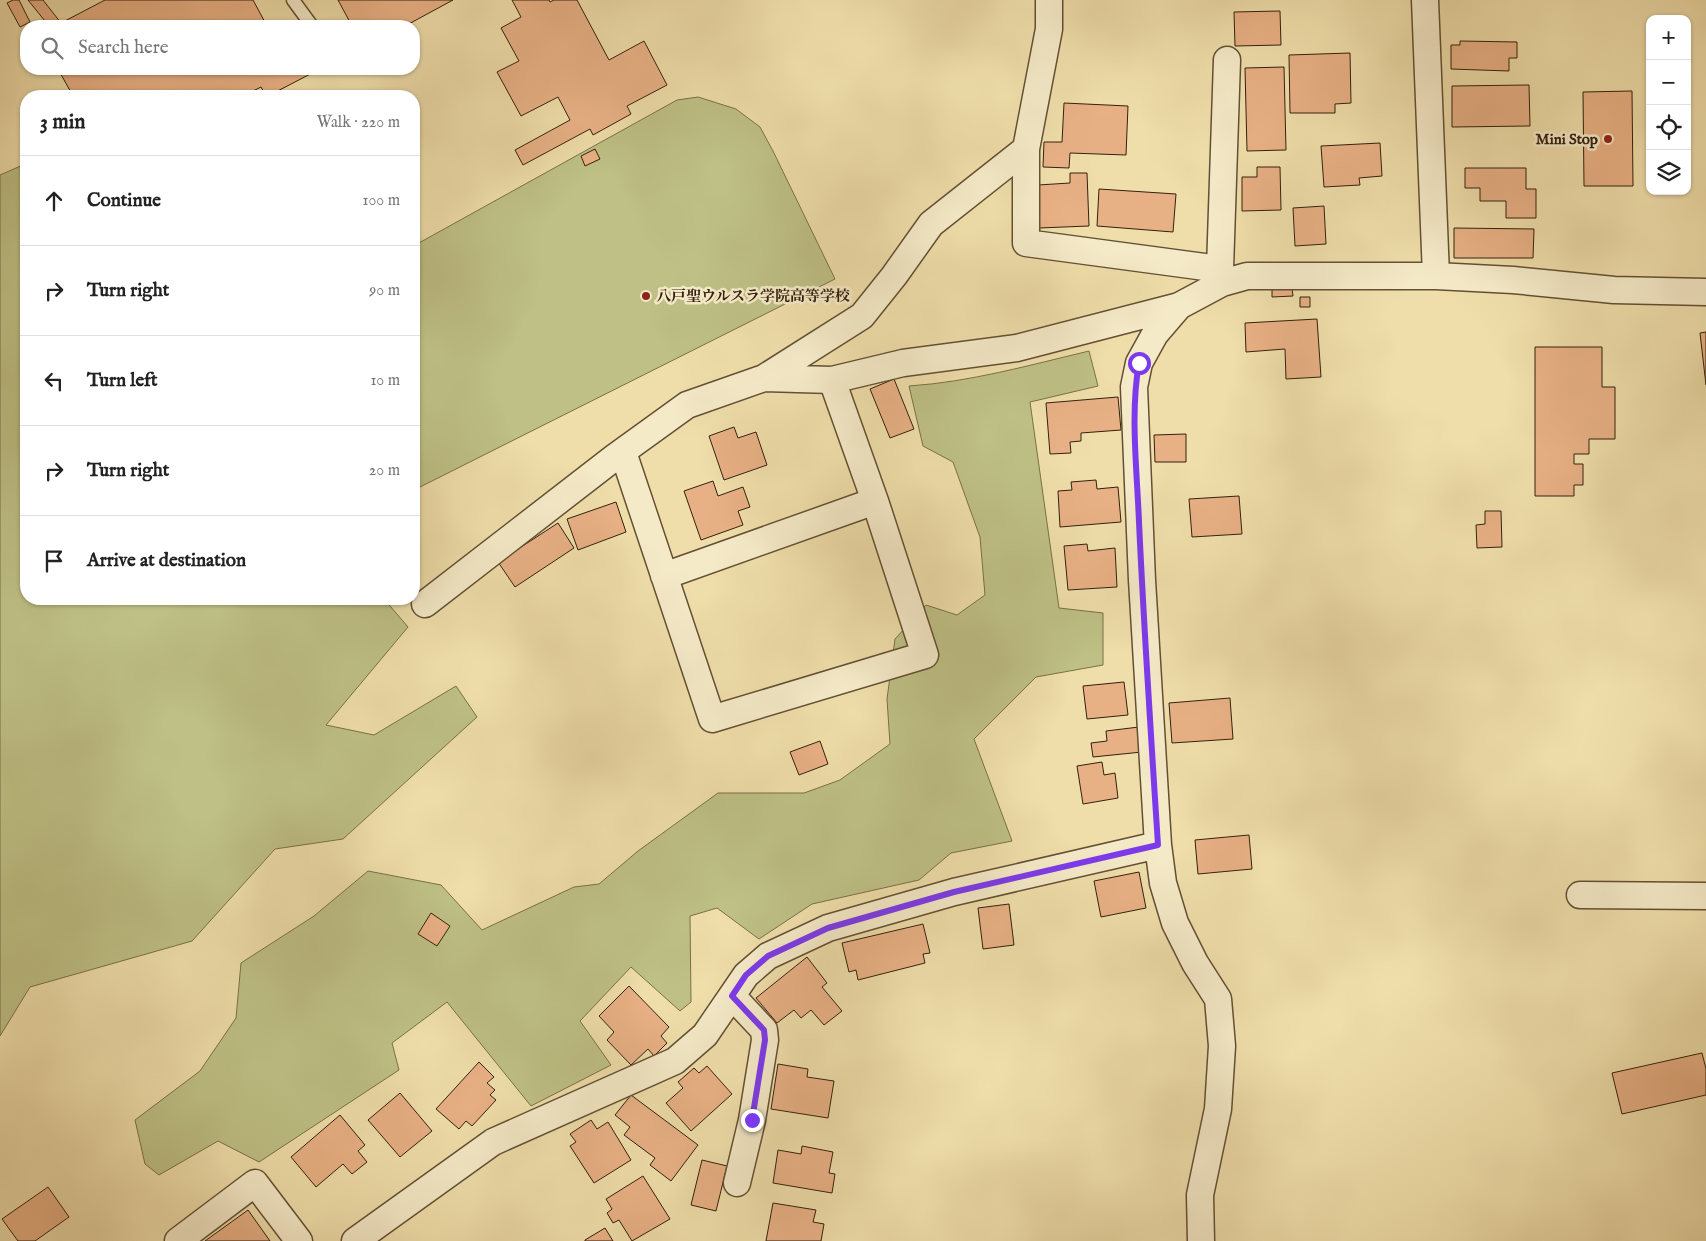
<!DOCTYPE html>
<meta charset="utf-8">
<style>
:root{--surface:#fff;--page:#f6f6f6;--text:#222;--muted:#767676;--line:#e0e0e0}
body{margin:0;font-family:"IM FELL English","Noto Serif JP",serif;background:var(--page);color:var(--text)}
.controls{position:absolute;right:15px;top:15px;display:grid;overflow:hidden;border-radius:10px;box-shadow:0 1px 4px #0004}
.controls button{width:45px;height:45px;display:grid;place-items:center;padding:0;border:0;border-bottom:1px solid var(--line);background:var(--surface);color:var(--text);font:25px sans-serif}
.stop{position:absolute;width:15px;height:15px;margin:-11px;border:4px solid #7c3aed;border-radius:50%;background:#fff}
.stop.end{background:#7c3aed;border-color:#fff;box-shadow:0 1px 5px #0008}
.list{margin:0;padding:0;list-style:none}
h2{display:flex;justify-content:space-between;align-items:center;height:65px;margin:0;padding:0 20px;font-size:21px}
h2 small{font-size:16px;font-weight:400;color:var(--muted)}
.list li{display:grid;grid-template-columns:32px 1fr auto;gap:15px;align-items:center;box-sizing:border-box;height:90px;padding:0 20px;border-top:1px solid var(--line)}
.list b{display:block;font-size:19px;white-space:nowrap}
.list em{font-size:16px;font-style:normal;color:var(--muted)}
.icon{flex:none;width:28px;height:28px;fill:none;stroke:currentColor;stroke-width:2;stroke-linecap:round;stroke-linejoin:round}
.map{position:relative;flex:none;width:1706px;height:1241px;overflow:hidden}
.search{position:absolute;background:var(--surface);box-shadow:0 1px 4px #0004;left:20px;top:20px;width:400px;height:55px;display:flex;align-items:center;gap:12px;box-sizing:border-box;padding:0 18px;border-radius:20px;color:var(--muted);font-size:19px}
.panel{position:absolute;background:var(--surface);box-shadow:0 1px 4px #0004;left:20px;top:90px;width:400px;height:515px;border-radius:20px}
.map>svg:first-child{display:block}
.green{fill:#bec085;stroke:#797049}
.building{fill:#e8b185;stroke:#34200d}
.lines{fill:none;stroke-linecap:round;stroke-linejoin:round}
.lane-casing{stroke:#635034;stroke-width:15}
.street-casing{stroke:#635034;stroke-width:29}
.lane{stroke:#f5eac8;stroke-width:12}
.street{stroke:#f5eac8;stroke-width:26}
.route{stroke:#7c3aed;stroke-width:6}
.poi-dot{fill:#8f2418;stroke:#f5eac8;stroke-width:2}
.labels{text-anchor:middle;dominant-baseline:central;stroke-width:5;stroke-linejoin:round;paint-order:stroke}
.poi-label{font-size:15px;font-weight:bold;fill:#34200d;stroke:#f5eac8;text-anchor:end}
</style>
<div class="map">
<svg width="1706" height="1241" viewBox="0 0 1706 1241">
<rect width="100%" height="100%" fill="#efdeaa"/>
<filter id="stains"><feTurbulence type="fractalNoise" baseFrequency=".004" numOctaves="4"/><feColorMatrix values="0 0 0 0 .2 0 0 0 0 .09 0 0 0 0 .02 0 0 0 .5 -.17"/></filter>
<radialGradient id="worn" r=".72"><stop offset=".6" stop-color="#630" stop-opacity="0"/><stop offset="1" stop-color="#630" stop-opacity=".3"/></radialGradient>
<path class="green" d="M698,97l38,12 24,18 13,24 62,128 -421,211v-241l3,-5 260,-144z
M23,165l3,5v429h358l24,28 -82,98 48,10 82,-49 21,31 -134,122 -68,10 -83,92 -162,46 -30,49v-861z
M1089,351l9,35 -68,16 29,206 44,5v52l-67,12 -62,62 38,102 -61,12 -32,27 -107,24 -53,35 -42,-31 -27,8 1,86 -11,9 -49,-44 -51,54 31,44 -80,41 -84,-104 -55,41 7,27 -140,92 -41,-21 -59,34 -14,-11 -10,-44 65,-49 36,-53 5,-55 73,-47 54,-45 73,14 41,45 92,-43 25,-3 39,-33 80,-58h86l36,-13 50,-36 -3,-45 8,-60 31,-34 31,10 28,-20 -5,-58 -27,-75 -30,-16 -14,-60c61,-4 121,-21 180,-35z"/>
<path class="building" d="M13,0h6l11,22 -10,5 -13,-24z
M28,0h15l18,23 44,-23h148l14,26h-218z
M338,0h115l-48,26h-53z
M512,0h37l1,2 4,-2h23l32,60 35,-19 23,44 -40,21 4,8 -38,21 -3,-6 -67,36 -8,-15 55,-30 -12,-23 -37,19 -24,-44 22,-11 -18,-33 20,-11z
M1280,11l1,34 -46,1 -1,-34z
M1460,41l57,1v16h-8v13l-58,-2v-24h9z
M1350,53l1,50 -16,1v9h-45l-1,-58z
M1284,67l2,83 -39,1 -2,-83z
M58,69h262l-52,27h-2l-5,-9 -18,9h-170z
M1529,85l1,41 -78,1v-41z
M1632,91l1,95h-49l-1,-94z
M1064,103l64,3 -2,49 -56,-2 -1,15 -26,-1 1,-25h18z
M1380,143l2,33 -23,2 1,7 -36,2 -3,-41z
M595,149l5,10 -15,7 -4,-10z
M1257,167h23l1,43 -39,1v-34h15z
M1465,168h61v21h10v29h-30v-17h-26v-13h-15z
M1070,173h17l2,53 -50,2 -1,-43 32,-2z
M1099,189l77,5 -3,38 -76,-6z
M1324,206l2,38 -31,2 -2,-38z
M1454,228l80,1 -1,29h-79z
M1292,288l1,8 -21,1v-8z
M1300,297h10v10h-10z
M1317,319l4,58 -35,2 -1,-30 -39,3 -1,-29z
M1706,332v53l-6,-52z
M1535,347h67v40h13v52h-26v15h-15v10h9v21h-9v11h-39z
M894,379l20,50 -24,9 -20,-49z
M1118,397l3,33 -40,3v8l-11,1 1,11 -21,1 -4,-51z
M734,427l4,11 18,-6 11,33 -43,15 -15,-44z
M1186,434v28h-31l-1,-27z
M1096,480l1,9 21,-2 3,35 -61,5 -2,-36 14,-1 -1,-8z
M713,481l5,15 25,-9 7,20 -12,4 5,14 -42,15 -17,-49z
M1239,496l3,38 -50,3 -3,-38z
M616,502l10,30 -48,18 -11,-31z
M1485,511h16l1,36 -25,1 -1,-23 9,-1z
M558,523l16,25 -59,39 -17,-25z
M1087,544l1,7 27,-3 2,39 -49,3 -4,-44z
M1124,682l4,33 -41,4 -4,-33z
M1230,698l3,41 -61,4 -3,-40z
M1139,727l3,25 -49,5 -2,-14 16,-2 -1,-10z
M820,741l8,23 -29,11 -9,-23z
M1102,762l2,13 11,-2 3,25 -35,6 -6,-38z
M1249,835l3,34 -54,5 -3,-34z
M1139,872l7,36 -45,9 -7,-36z
M1009,904l5,41 -31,4 -5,-41z
M431,913l19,13 -13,20 -19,-12z
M923,924l7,29 -7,1 2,9 -67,17 -2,-10 -7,2 -7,-29z
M807,957l20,26 -5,4 20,24 -18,14 -13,-15 -10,8 -7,-8 -17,13 -21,-25z
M629,986l40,41 -8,9 6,7 -13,13 -6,-7 -17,16 -24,-25 7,-8 -15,-16z
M1702,1053l4,16v26l-84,19 -10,-41z
M479,1062l15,15 -7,6 8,7 -5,5 6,5 -24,26 -6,-5 -7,8 -23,-20z
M778,1064l30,5 -1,8 27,4 -6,37 -57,-9z
M707,1066l25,28 -41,37 -25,-28 17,-15 -5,-6 16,-14 5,5z
M400,1093l32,38 -32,26 -32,-37z
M631,1095l67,50 -27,36 -21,-16 5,-7 -31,-23 6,-8 -15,-12z
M340,1115l25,30 -7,6 9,11 -15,12 -9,-10 -27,23 -25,-30z
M591,1120l6,9 11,-7 23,38 -37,23 -24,-37 6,-4 -6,-8z
M802,1146l31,6 -4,21 6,1 -3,19 -59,-10 5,-33 23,4z
M702,1160l25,6 -11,45 -25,-6z
M643,1176l27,43 -38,22 -13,-21 -6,3 -6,-10 5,-4 -6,-10z
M48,1187l21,30 -34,24h-17l-16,-22z
M773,1203l43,7 -3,12 11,2 -3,17h-55z
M248,1210l22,31h-65z
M605,1228l8,13h-28v-1z"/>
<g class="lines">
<defs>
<path id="lane" d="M293,0l19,26"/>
<path id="street" d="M1049,0v29l-23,120v94l194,26
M1425,0l11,276
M1222,283l-2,-14 7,-209
M764,378l98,-62 32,-40 37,-52 95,-75
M623,452l89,267 213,-64 -50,-154 -43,-121
M664,576l211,-75
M425,604l190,-147 72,-52 77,-27 68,2 71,-17 114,-15 162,-42
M1580,895l126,1
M732,996l32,34 1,10 -13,80 -15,63
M178,1241l77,-58 44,58
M355,1241l138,-99 182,-81 30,-26 41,-60 22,-19 60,-28 126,-36 204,-47
M1201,1241l-1,-46 18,-86 4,-63 -4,-47 -23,-36 -20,-40 -12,-40 -5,-38 -16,-265 -8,-193 5,-24 16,-29 24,-28 43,-23 25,-7h189l77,4 101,10 92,2"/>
</defs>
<use href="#lane" class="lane-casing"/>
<use href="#street" class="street-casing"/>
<use href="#lane" class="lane"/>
<use href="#street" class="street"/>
</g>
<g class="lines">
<path class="route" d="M752,1120l13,-80 -1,-10 -32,-34 14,-21 22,-19 60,-28 126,-36 204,-47c-7,-108 -14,-215 -19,-323 -2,-52 -9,-109 0,-159"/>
</g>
<g class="poi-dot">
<circle cx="1608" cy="139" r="5"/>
<circle cx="646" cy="296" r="5"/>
</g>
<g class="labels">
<g class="poi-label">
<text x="1598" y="139">Mini Stop</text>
<text x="656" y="296" text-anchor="start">八戸聖ウルスラ学院高等学校</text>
</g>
</g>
<rect width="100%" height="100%" filter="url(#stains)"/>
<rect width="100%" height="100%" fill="url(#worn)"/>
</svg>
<div class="controls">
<button>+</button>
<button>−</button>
<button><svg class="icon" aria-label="locate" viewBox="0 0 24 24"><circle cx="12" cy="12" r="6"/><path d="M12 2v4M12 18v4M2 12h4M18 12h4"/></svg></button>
<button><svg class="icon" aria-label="layers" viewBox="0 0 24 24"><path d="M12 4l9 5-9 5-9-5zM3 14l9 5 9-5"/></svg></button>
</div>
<div class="stop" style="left:1139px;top:363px"></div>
<div class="stop end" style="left:752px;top:1120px"></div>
<div class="search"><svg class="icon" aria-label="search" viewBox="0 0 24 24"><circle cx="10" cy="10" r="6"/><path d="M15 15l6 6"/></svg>Search here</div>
<section class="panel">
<h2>3 min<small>Walk · 220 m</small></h2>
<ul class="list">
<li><svg class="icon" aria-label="ahead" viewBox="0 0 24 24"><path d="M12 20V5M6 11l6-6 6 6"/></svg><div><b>Continue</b></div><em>100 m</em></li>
<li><svg class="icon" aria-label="right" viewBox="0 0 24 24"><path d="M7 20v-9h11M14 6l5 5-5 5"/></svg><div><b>Turn right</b></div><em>90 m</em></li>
<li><svg class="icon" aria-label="left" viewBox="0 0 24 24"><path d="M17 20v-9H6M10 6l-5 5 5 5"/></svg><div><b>Turn left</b></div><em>10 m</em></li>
<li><svg class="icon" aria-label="right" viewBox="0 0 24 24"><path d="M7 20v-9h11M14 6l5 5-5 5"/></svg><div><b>Turn right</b></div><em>20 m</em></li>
<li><svg class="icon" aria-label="arrive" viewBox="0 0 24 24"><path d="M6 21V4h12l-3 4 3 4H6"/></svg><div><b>Arrive at destination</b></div></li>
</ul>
</section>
</div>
